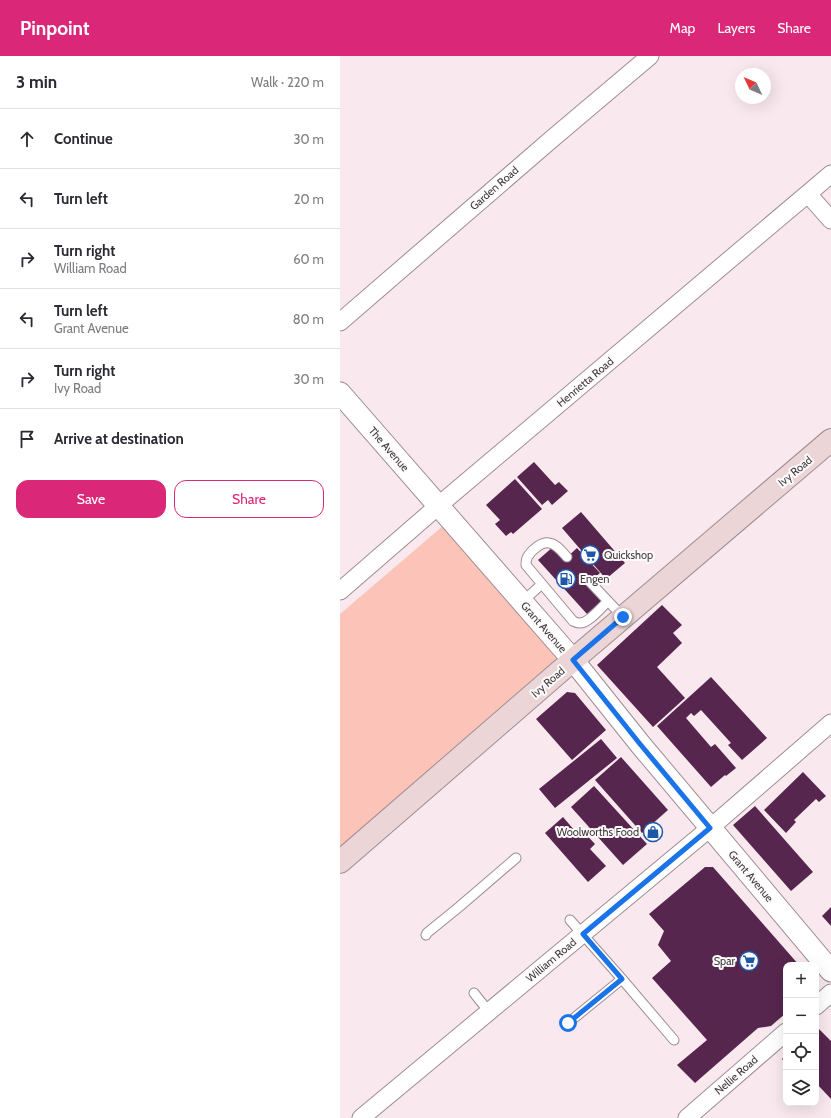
<!DOCTYPE html>
<meta charset="utf-8">
<style>
:root{--surface:#fff;--page:#f7f7f7;--text:#2b2b33;--muted:#7c7c81;--line:#e1e1e2;--accent:#db2777}
body{margin:0;font-family:Cabin,sans-serif;background:var(--page);color:var(--text)}
.controls{position:absolute;right:12px;bottom:12px;display:grid;overflow:hidden;border-radius:8px;box-shadow:0 4px 16px #0002}
.controls button{width:36px;height:36px;display:grid;place-items:center;padding:0;border:0;border-bottom:1px solid var(--line);background:var(--surface);color:var(--text);font:20px sans-serif}
.compass{position:absolute;left:395px;top:12px;width:36px;height:36px;border-radius:50%;background:var(--surface);box-shadow:0 4px 16px #0002;rotate:314deg}
.stop{position:absolute;width:12px;height:12px;margin:-9px;border:3px solid #1a73e8;border-radius:50%;background:#fff}
.stop.end{background:#1a73e8;border-color:#fff;box-shadow:0 1px 4px #0008}
.list{margin:0;padding:0;list-style:none}
h2{display:flex;justify-content:space-between;align-items:center;height:52px;margin:0;padding:0 16px;font-size:17px}
h2 small{font-size:13px;font-weight:400;color:var(--muted)}
.list li{display:grid;grid-template-columns:26px 1fr auto;gap:12px;align-items:center;box-sizing:border-box;height:60px;padding:0 16px;border-top:1px solid var(--line)}
.list b{display:block;font-size:15px;white-space:nowrap}
.list p{margin:0;font-size:13px;white-space:nowrap;color:var(--muted)}
.list em{font-size:13px;font-style:normal;color:var(--muted)}
.actions{display:flex;gap:8px;padding:12px 16px}
.actions a{flex:1;padding:9px 0;border:1px solid var(--accent);border-radius:12px;text-align:center;font-size:14px;color:var(--accent)}
.actions .main{background:var(--accent);color:#fff}
.icon{flex:none;width:22px;height:22px;fill:none;stroke:currentColor;stroke-width:2;stroke-linecap:round;stroke-linejoin:round}
.map{position:relative;flex:none;width:491px;height:1062px;overflow:hidden}
header{display:flex;align-items:center;gap:24px;box-sizing:border-box;height:56px;padding:0 20px;background:var(--accent);color:#fff}
header strong{font-size:19px}
nav{display:flex;gap:22px;margin-inline-start:auto;font-size:14px}
main{display:flex}
aside{flex:1;background:var(--surface)}
.map>svg:first-child{display:block}
.green{fill:#fcc4b8}
.building{fill:#57264e}
.lines{fill:none;stroke-linecap:round;stroke-linejoin:round}
.service-casing{stroke:#9d8d93;stroke-width:11}
.minor-casing{stroke:#9d8d93;stroke-width:19}
.tertiary-casing{stroke:#9d8d93;stroke-width:23}
.secondary-casing{stroke:#9d8d93;stroke-width:24}
.service{stroke:#fff;stroke-width:9}
.minor{stroke:#fff;stroke-width:17}
.tertiary{stroke:#fff;stroke-width:21}
.secondary{stroke:#ebd5d7;stroke-width:22}
.route{stroke:#1a73e8;stroke-width:5}
.labels{text-anchor:middle;dominant-baseline:central;stroke-width:4;stroke-linejoin:round;paint-order:stroke}
.street-label{font-size:11px;fill:#413b3d;stroke:#fdfafb}
.poi-label{font-size:11px;fill:#413b3d;stroke:#fdfafb;text-anchor:start}
</style>
<header>
<strong>Pinpoint</strong>
<nav><a>Map</a><a>Layers</a><a>Share</a></nav>
</header>
<main>
<aside>
<h2>3 min<small>Walk · 220 m</small></h2>
<ul class="list">
<li><svg class="icon" aria-label="ahead" viewBox="0 0 24 24"><path d="M12 20V5M6 11l6-6 6 6"/></svg><div><b>Continue</b></div><em>30 m</em></li>
<li><svg class="icon" aria-label="left" viewBox="0 0 24 24"><path d="M17 20v-9H6M10 6l-5 5 5 5"/></svg><div><b>Turn left</b></div><em>20 m</em></li>
<li><svg class="icon" aria-label="right" viewBox="0 0 24 24"><path d="M7 20v-9h11M14 6l5 5-5 5"/></svg><div><b>Turn right</b><p>William Road</p></div><em>60 m</em></li>
<li><svg class="icon" aria-label="left" viewBox="0 0 24 24"><path d="M17 20v-9H6M10 6l-5 5 5 5"/></svg><div><b>Turn left</b><p>Grant Avenue</p></div><em>80 m</em></li>
<li><svg class="icon" aria-label="right" viewBox="0 0 24 24"><path d="M7 20v-9h11M14 6l5 5-5 5"/></svg><div><b>Turn right</b><p>Ivy Road</p></div><em>30 m</em></li>
<li><svg class="icon" aria-label="arrive" viewBox="0 0 24 24"><path d="M6 21V4h12l-3 4 3 4H6"/></svg><div><b>Arrive at destination</b></div></li>
</ul>
<div class="actions"><a class="main">Save</a><a>Share</a></div>
</aside>
<div class="map">
<svg width="491" height="1062" viewBox="0 0 491 1062">
<rect width="100%" height="100%" fill="#f9e9ef"/>
<path class="green" d="M104,469l119,134 -223,192v-237z"/>
<path class="building" d="M194,406l21,23 4,-3 9,9 -16,14 -4,-5 -6,5 -25,-28z
M175,423l27,30 -29,25 -2,-2 -5,4 -11,-12 5,-4 -14,-15z
M241,456l44,51 -19,16 -44,-51z
M214,490l11,13 12,-11 23,25 -14,12 15,16 -14,13 -49,-54z
M322,549l20,20 -9,8 9,10 -25,24 28,31 -32,29 -56,-62z
M371,621l56,61 -25,22 -14,-15 3,-2 -30,-33 -7,6 -3,-3 -5,5 25,29 4,-3 21,24 -10,8 -1,-1 -14,12 -54,-61z
M227,636l8,1 31,37 -34,30 -36,-41z
M261,683l16,19 -62,50 -16,-19z
M281,701l47,53 -26,23 -47,-53z
M463,716l23,24 -7,6 -3,-3 -22,21 2,2 -10,11 -22,-23z
M254,730l53,58 -24,21 -52,-58z
M415,750l58,66 -22,19 -58,-66z
M223,761l12,14 4,-4 16,17 -5,5 16,17 -18,16 -43,-49z
M365,811h8l86,98h-13v48l-15,13 -13,2 -63,55 -18,-18 30,-25 -55,-62 19,-17 -13,-16 6,-14 -15,-17z
M491,851v19l-9,-10z
M476,970l15,15v58l-15,-16z
M446,999v9l-4,-5z"/>
<g class="lines">
<defs>
<path id="service" d="M227,501c-5,-5 -10,-13 -18,-14 -7,-2 -17,7 -21,13 -2,3 -2,6 -2,9l47,56c2,1 4,2 6,2 9,1 23,-16 29,-22
M250,526l33,35
M182,546l20,-18
M230,864l52,59 52,61
M86,879l1,-2 32,-26 57,-49
M134,937l15,19
M228,967l54,-44"/>
<path id="minor" d="M468,138l23,26
M0,266l213,-184 97,-82
M0,535l98,-85 393,-332
M476,950l15,-13
M21,1062l349,-290 121,-105
M347,1062l99,-86"/>
<path id="tertiary" d="M0,337l233,267 67,84 191,227"/>
<path id="secondary" d="M0,806l233,-202 258,-220"/>
</defs>
<use href="#service" class="service-casing"/>
<use href="#minor" class="minor-casing"/>
<use href="#tertiary" class="tertiary-casing"/>
<use href="#secondary" class="secondary-casing"/>
<use href="#service" class="service"/>
<use href="#minor" class="minor"/>
<use href="#tertiary" class="tertiary"/>
<use href="#secondary" class="secondary"/>
</g>
<g class="lines">
<path class="route" d="M228,967l54,-44 -39,-45 127,-106 -70,-84 -67,-84 50,-43"/>
</g>
<defs>
<symbol id="supermarket-ring" viewBox="-11 -11 22 22"><circle r="9.5" fill="#fdfafb" stroke="#1d57a8" stroke-width="1.5"/><path d="M-6-5.5h2.5l.6 2H6L4.5 2H-2.5L-4.4-4H-6ZM-1.5 3.2a1.3 1.3 0 1 0 .1 0ZM3 3.2a1.3 1.3 0 1 0 .1 0Z" fill="#1d57a8"/></symbol>
<symbol id="fuel-ring" viewBox="-11 -11 22 22"><circle r="9.5" fill="#fdfafb" stroke="#1d57a8" stroke-width="1.5"/><path d="M-5.5-6h7V0h2V4h1.3V-2.5L3-4.5l.8-.8L6-3V5H2.5V1h-1V6h-7ZM-4.2-4.7v3.2H.2V-4.7Z" fill="#1d57a8"/></symbol>
<symbol id="shop-ring" viewBox="-11 -11 22 22"><circle r="9.5" fill="#fdfafb" stroke="#1d57a8" stroke-width="1.5"/><path d="M-5-2.5h2.3a2.7 3.5 0 0 1 5.4 0H5L5.5 6h-11ZM-1.5-2.5h3a1.5 2.3 0 0 0-3 0Z" fill="#1d57a8"/></symbol>
</defs>
<g fill-rule="evenodd">
<use href="#supermarket-ring" x="239" y="488" width="22" height="22"/>
<use href="#fuel-ring" x="215" y="512" width="22" height="22"/>
<use href="#shop-ring" x="302" y="765" width="22" height="22"/>
<use href="#supermarket-ring" x="398" y="894" width="22" height="22"/>
</g>
<g class="labels">
<g class="street-label">
<text transform="translate(154 132) rotate(-41)">Garden Road</text>
<text transform="translate(245 326) rotate(-40)">Henrietta Road</text>
<text transform="translate(49 393) rotate(49)">The Avenue</text>
<text transform="translate(455 415) rotate(-40)">Ivy Road</text>
<text transform="translate(204 571) rotate(49)">Grant Avenue</text>
<text transform="translate(208 626) rotate(-41)">Ivy Road</text>
<text transform="translate(411 820) rotate(50)">Grant Avenue</text>
<text transform="translate(211 904) rotate(-40)">William Road</text>
<text transform="translate(396 1019) rotate(-41)">Nellie Road</text>
</g>
<g class="poi-label">
<text x="264" y="499">Quickshop</text>
<text x="240" y="523">Engen</text>
<text x="299" y="776" text-anchor="end">Woolworths Food</text>
<text x="395" y="905" text-anchor="end">Spar</text>
</g>
</g>
</svg>
<div class="controls">
<button>+</button>
<button>−</button>
<button><svg class="icon" aria-label="locate" viewBox="0 0 24 24"><circle cx="12" cy="12" r="6"/><path d="M12 2v4M12 18v4M2 12h4M18 12h4"/></svg></button>
<button><svg class="icon" aria-label="layers" viewBox="0 0 24 24"><path d="M12 4l9 5-9 5-9-5zM3 14l9 5 9-5"/></svg></button>
</div>
<svg class="compass" viewBox="-18 -18 36 36"><path d="M0-13l5 13h-10z" fill="#e53935"/><path d="M0 13l5-13h-10z" fill="#7c7c81"/></svg>
<div class="stop" style="left:228px;top:967px"></div>
<div class="stop end" style="left:283px;top:561px"></div>
</div>
</main>
